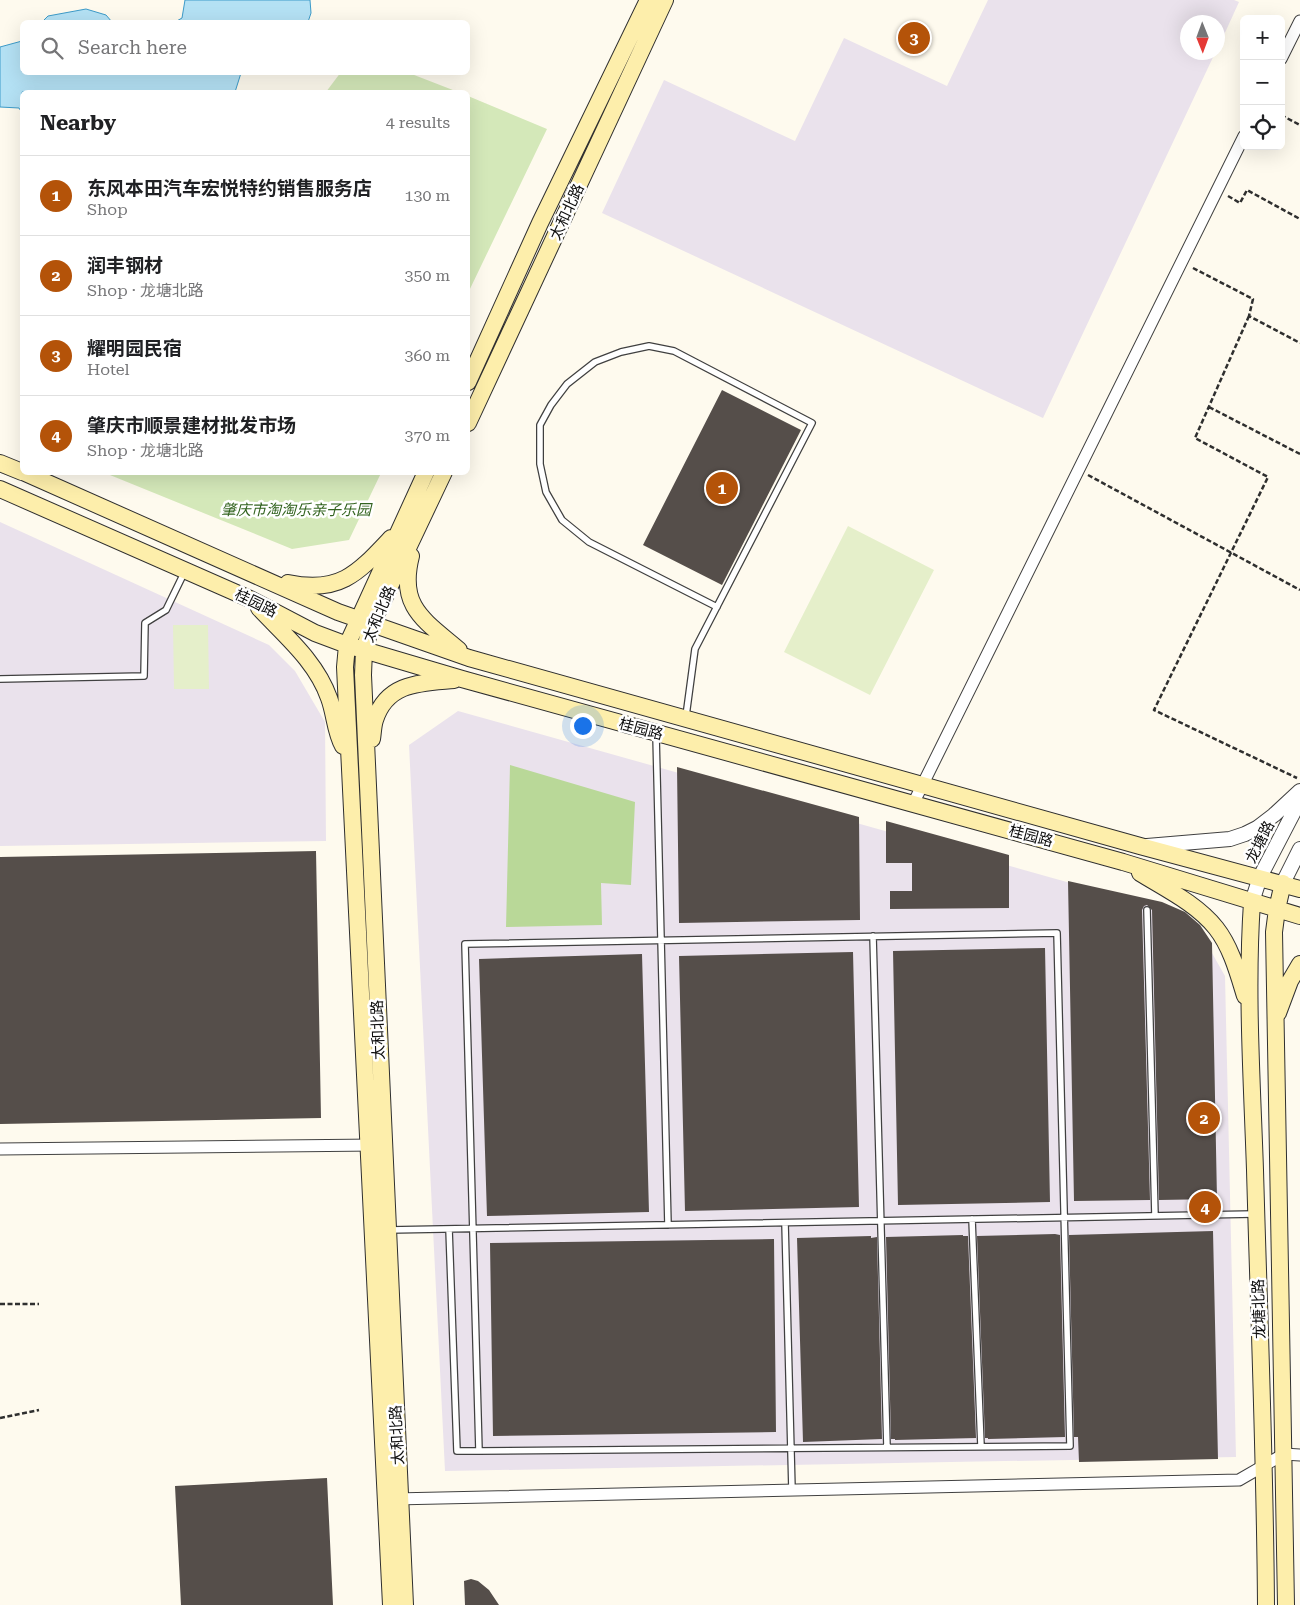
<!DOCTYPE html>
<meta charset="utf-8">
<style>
:root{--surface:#fff;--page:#f2f2f2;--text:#202124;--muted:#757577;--line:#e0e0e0;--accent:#b45309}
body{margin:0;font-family:"Roboto Serif","Noto Sans SC",serif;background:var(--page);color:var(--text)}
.controls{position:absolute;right:15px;top:15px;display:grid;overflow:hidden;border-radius:8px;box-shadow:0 5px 20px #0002}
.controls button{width:45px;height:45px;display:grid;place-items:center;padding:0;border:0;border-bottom:1px solid var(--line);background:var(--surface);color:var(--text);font:25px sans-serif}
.compass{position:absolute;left:1180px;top:15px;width:45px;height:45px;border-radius:50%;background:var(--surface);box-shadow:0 5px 20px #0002;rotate:179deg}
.you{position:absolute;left:582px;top:725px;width:18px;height:18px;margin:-12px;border:4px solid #fff;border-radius:50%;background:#1a73e8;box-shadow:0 0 0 8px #1a73e833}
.badge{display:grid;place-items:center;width:32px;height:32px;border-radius:50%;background:var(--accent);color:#fff;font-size:16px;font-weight:700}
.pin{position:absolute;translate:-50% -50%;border:2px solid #fff;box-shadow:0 1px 5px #0006}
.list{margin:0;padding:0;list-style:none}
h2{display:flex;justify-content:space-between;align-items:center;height:65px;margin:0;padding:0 20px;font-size:21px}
h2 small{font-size:16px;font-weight:400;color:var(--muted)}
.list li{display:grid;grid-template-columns:32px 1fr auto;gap:15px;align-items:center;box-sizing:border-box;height:80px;padding:0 20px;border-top:1px solid var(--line)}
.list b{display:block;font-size:19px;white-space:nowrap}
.list p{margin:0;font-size:16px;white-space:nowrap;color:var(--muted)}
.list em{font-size:16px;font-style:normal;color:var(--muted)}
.icon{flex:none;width:28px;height:28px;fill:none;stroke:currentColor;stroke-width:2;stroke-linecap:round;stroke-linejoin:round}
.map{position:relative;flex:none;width:1300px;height:1605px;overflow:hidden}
.search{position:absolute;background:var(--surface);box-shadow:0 5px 20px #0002;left:20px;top:20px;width:450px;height:55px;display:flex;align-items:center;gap:12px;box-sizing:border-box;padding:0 18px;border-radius:8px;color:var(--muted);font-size:19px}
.panel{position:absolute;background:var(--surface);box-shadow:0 5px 20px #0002;left:20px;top:90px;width:450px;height:385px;border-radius:8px}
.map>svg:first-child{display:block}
.industrial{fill:#eae2ec}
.green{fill:#d4e8b9}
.forest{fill:#b9d898}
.pitch{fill:#e5efca}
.water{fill:#b4e1f4;stroke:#3d9bc9}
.building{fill:#554e4a}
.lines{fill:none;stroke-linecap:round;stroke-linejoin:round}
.service-casing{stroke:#404040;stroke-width:8}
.minor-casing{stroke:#404040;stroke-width:13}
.tertiary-casing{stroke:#404040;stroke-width:16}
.secondary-casing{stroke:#2f2f2f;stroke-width:18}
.path{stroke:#2f2f2f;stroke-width:2.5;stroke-dasharray:5 2.5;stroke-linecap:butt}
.service{stroke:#fff;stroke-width:5.5}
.minor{stroke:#fff;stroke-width:11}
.tertiary{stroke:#fff;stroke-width:14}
.secondary{stroke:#fdeeab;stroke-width:16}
.labels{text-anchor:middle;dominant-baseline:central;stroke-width:5;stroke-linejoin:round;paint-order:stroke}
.street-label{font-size:15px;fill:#0d0d0d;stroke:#fff}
.park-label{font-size:15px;font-style:italic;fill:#32631f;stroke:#fff}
</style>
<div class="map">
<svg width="1300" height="1605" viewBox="0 0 1300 1605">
<rect width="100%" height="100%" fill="#fefaee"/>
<path class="industrial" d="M988,0h246l5,2 -21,46v-26h-30v30l27,1 -172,365 -441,-205 62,-133 131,61 49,-103 103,48z
M0,522l269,123 26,26 30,51 1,119 -326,5z
M458,711l712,200 38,35 17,30 11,481 -791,14 -36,-726z"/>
<path class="green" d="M341,72l68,1 49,19h-132z
M468,96l79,33 -79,164z
M105,473h276l-32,67 -57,9z"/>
<path class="forest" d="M510,765l125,37 -4,83 -30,-2 1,42 -96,2z"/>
<path class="pitch" d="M848,526l86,44 -64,125 -86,-43z
M173,625h35l1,64h-35z"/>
<path class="water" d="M185,0h125l1,13 -3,9h-133l7,-4z
M86,9l20,6 6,7h-70l6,-6z
M22,41v31l219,1 -6,19h-213v21l-3,-5 -19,-1v-60z"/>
<path class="building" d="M722,390l79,40 -79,155 -79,-40z
M677,767l182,50 1,103 -181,3z
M886,821l123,34v53l-119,1v-18h22v-28h-26z
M316,851l5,267 -321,6v-267z
M1068,881l94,21 23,10 8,7 7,6 12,18 5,256 -58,1 -7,-290 -5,-5 -3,1 -2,4 8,290 -76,1z
M1045,948l5,254 -152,3 -5,-254z
M853,952l6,255 -174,4 -6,-255z
M642,954l7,258 -162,4 -8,-257z
M1213,1231l5,228 -139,3 -1,-25h-4l-5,-202z
M1055,1234l5,1 5,202 -77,2v-1h-3l-8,-202z
M963,1235v1h5l8,202 -81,2v-1h-4l-5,-202z
M871,1236v2l6,-1 5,202 -79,3 -6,-204z
M774,1239l2,193 -283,4 -3,-193z
M327,1478l6,127h-152l-6,-119z
M471,1579l7,2 11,9 10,15h-34l-1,-24z"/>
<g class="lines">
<defs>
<path id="service" d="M0,679l144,-3 1,-53 21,-13 18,-37
M686,716l9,-67 117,-226 -138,-72 -25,-5 -28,6 -26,10 -28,22 -16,21 -11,20v39l6,28 16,28 27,22 128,65
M656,735l12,490
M1147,910l8,306
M873,936l14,511
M972,1219l9,227
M785,1223l7,267
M449,1229l8,222h22c197,-2 394,-4 591,-5l-13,-513 -592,11 14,507
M388,1230l866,-16"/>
<path id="minor" d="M1281,59l19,-38
M913,804l331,-668
M0,1149l376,-4
M394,1499l845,-19 45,-26 16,1"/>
<path id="tertiary" d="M1147,846l83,-7 15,-5 12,-6 17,-13 26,-24
M1283,883l17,-34
M1252,902l8,-25 40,-77"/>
<path id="secondary" d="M468,382l72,-159 108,-223
M468,423l197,-423
M0,463l22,9
M23,472l315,140 131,46 671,188 160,43
M0,489l250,110 65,34 32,12 115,34 661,183 177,54
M411,556c-13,51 13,64 48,94
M288,583c52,11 70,-10 103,-45
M259,608c26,28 57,53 70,90 6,16 6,34 14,48
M372,739c1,-6 1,-13 3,-19 12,-38 46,-37 79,-40
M1140,873c26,16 57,31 76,55 15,19 22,45 29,68
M1283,883l-6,26 -3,23 12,673
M1252,902c-6,89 0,179 3,268 4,145 10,290 11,435
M1278,1013l12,-32 10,-17
M391,1605l-46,-938 2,-22 79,-173
M405,1605l-42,-930 1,-25 8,-26 72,-152"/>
</defs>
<use href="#service" class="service-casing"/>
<use href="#minor" class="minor-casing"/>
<use href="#tertiary" class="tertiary-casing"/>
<use href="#secondary" class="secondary-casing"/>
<path class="path" d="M1281,115l19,10
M1228,196l12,7 7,-13 53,29
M1193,268l60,31 -4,17 51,27
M1249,316l-54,122 73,39 -114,233 143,68
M1209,407l91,47
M1088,475l212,115
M0,1304h39
M0,1418l39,-8"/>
<use href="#service" class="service"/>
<use href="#minor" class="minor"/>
<use href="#tertiary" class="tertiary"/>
<use href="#secondary" class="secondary"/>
</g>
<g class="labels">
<g class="street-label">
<text transform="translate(567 212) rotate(-65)">太和北路</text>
<text transform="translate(256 603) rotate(26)">桂园路</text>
<text transform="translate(379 614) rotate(-67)">太和北路</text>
<text transform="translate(641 729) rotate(15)">桂园路</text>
<text transform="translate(1031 836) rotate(15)">桂园路</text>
<text transform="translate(1260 842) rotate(-63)">龙塘路</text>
<text transform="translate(378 1030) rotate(-92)">太和北路</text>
<text transform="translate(1259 1309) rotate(-92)">龙塘北路</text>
<text transform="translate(397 1435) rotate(-93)">太和北路</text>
</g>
<g class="park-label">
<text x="296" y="510">肇庆市淘淘乐亲子乐园</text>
</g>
</g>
</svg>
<div class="controls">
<button>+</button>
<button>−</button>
<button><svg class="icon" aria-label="locate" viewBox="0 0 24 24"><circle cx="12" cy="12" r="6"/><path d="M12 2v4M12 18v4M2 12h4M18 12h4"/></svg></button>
</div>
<svg class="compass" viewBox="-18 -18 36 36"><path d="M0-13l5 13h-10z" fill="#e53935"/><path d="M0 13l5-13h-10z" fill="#757577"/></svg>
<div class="you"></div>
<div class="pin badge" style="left:722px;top:488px">1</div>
<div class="pin badge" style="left:1204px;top:1118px">2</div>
<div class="pin badge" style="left:914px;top:38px">3</div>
<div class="pin badge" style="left:1205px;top:1207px">4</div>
<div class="search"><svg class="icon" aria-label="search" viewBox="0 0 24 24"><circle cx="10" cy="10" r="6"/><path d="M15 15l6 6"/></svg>Search here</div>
<section class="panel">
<h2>Nearby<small>4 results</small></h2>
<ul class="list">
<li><span class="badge">1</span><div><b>东风本田汽车宏悦特约销售服务店</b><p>Shop</p></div><em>130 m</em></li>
<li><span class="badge">2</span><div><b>润丰钢材</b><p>Shop · 龙塘北路</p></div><em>350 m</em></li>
<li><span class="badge">3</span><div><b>耀明园民宿</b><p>Hotel</p></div><em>360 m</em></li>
<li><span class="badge">4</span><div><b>肇庆市顺景建材批发市场</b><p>Shop · 龙塘北路</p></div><em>370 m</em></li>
</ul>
</section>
</div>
